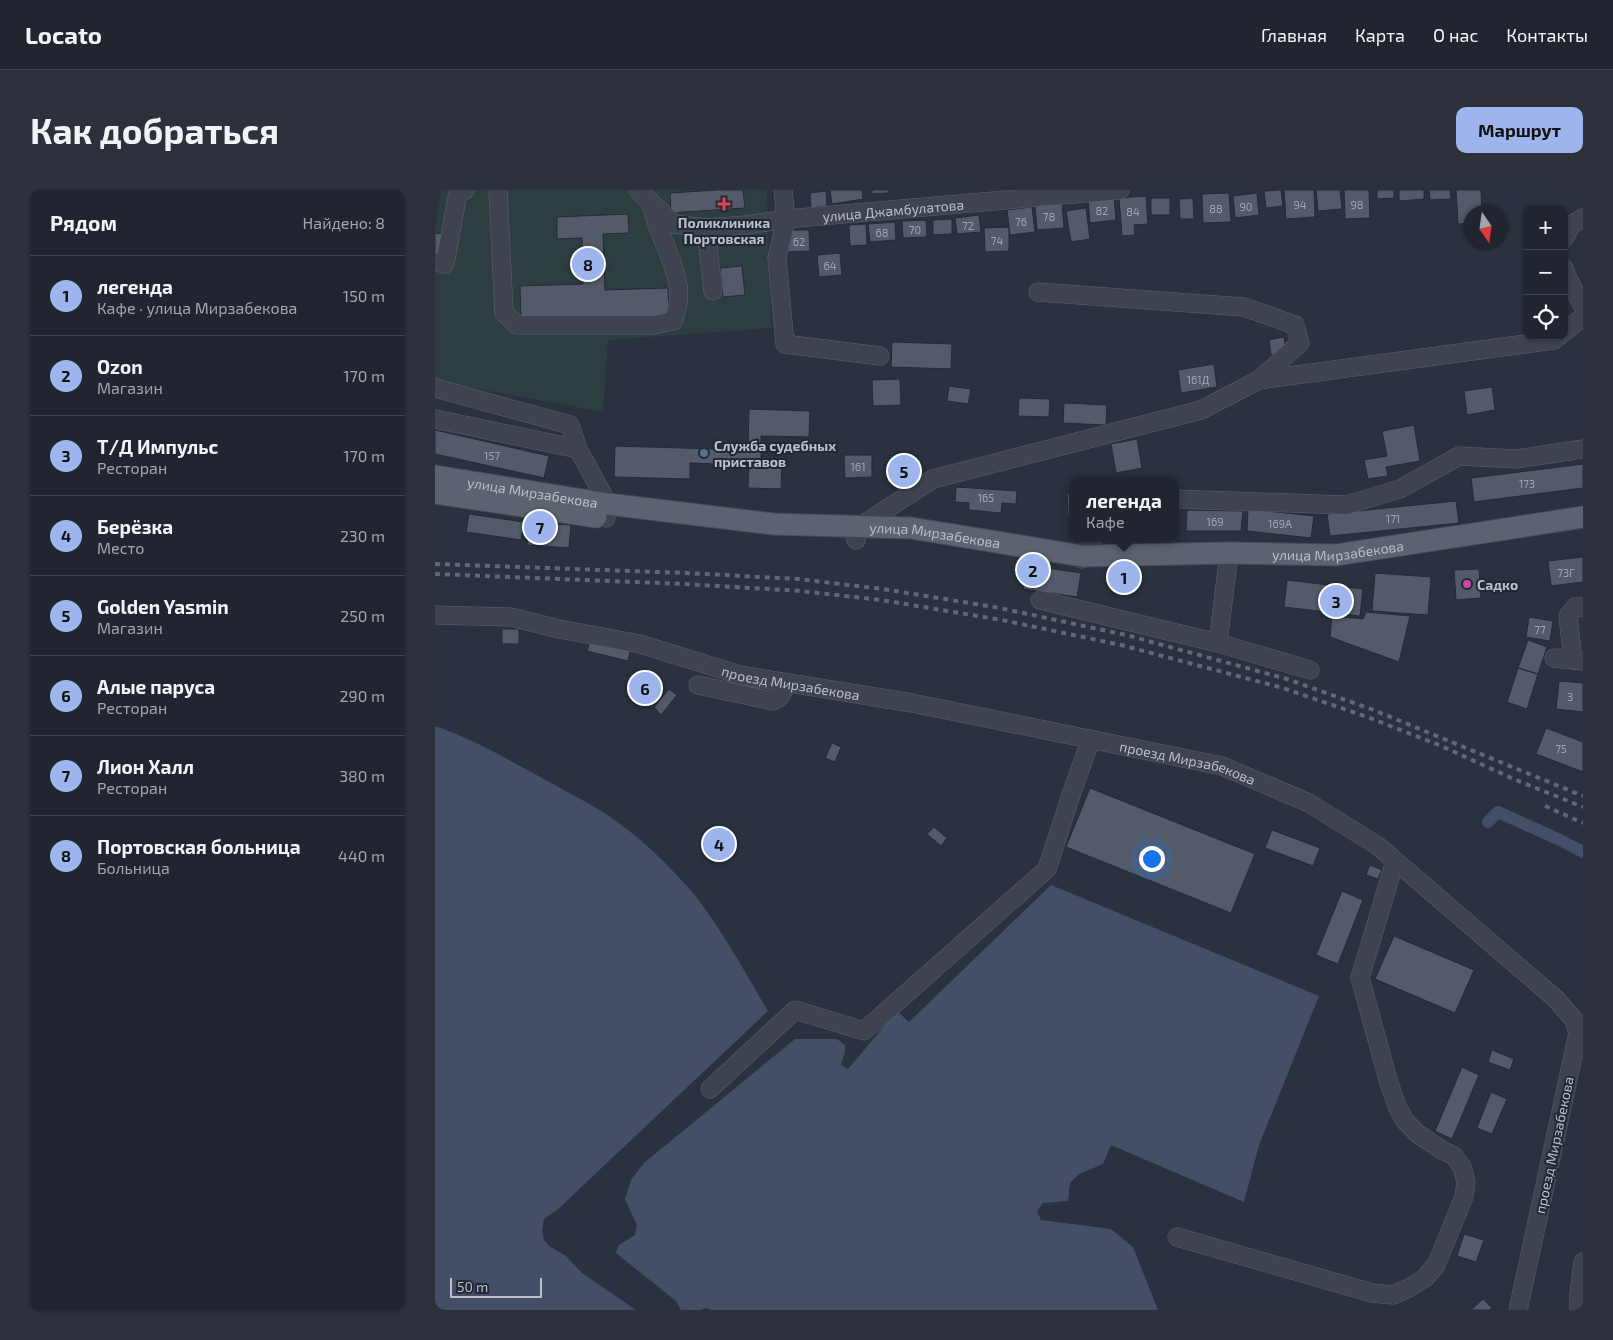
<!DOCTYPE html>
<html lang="ru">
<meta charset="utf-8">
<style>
:root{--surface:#20252f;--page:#2d313b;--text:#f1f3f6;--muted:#a2a5aa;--line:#3d424b;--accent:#9db4ec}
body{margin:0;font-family:"Exo 2",sans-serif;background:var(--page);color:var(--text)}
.controls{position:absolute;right:15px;top:15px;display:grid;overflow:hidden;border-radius:10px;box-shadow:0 1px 4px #0004}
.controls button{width:45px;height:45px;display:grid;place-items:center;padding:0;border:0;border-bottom:1px solid var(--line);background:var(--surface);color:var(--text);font:25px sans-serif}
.compass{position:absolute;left:1028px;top:15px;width:45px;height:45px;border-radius:50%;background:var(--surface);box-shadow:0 1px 4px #0004;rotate:167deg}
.scale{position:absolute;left:15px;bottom:12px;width:92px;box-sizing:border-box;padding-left:5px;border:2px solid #babfc9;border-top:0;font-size:14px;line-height:18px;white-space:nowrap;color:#babfc9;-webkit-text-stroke:4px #222834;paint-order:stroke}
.you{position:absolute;left:716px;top:668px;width:18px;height:18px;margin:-12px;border:4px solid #fff;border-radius:50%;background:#1a73e8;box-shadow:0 0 0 8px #1a73e833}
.badge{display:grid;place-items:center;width:32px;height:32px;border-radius:50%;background:var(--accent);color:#111;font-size:16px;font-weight:700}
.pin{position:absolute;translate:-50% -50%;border:2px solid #fff;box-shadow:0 1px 5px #0006}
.popup{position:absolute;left:634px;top:287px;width:110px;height:65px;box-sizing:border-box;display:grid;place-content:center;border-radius:10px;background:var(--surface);filter:drop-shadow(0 1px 4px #0005);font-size:16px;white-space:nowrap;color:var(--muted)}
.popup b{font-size:19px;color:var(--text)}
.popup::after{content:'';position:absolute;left:50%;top:100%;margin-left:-10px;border:10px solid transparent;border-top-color:var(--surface)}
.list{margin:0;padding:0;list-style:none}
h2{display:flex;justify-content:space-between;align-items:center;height:65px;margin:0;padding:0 20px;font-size:21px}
h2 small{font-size:16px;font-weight:400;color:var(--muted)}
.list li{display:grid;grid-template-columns:32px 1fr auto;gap:15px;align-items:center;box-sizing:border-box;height:80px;padding:0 20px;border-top:1px solid var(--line)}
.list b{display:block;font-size:19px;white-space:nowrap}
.list p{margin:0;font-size:16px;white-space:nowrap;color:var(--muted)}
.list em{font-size:16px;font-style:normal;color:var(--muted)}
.icon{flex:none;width:28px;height:28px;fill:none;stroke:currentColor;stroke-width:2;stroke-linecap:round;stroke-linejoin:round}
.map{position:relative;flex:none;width:1148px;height:1120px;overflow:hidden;border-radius:10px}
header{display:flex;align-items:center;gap:30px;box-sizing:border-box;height:70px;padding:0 25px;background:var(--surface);border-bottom:1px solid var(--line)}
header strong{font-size:24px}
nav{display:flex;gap:28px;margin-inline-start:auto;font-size:18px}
.intro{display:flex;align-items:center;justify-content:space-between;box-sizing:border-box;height:120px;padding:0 30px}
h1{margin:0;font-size:35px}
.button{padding:12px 22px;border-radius:10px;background:var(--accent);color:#111;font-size:18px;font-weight:700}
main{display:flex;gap:30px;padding:0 30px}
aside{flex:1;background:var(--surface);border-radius:10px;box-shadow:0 1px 4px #0004}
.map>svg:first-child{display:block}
.green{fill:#2d3e41}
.water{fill:#444f67}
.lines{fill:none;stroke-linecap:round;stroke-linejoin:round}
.canal{stroke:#444f67;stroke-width:12}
.building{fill:#535a69;stroke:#242a36}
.minor-casing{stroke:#5b616c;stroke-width:19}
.major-casing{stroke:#474c58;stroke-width:23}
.minor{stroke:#3e434f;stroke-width:18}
.major{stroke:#5c626f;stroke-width:21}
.rail{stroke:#606775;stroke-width:4;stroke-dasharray:5 5;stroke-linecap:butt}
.health-dot{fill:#e0444e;stroke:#222834;stroke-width:2}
.service-dot{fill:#5c6f8a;stroke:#222834;stroke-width:2}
.hotel-dot{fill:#d1479c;stroke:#222834;stroke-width:2}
.labels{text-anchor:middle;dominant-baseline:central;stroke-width:4;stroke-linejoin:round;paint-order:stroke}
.number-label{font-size:11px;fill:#a0a6b1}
.street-label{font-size:14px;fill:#babfc9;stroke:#222834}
.poi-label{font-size:14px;font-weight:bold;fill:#babfc9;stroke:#222834;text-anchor:start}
</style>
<header>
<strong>Locato</strong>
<nav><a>Главная</a><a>Карта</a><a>О нас</a><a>Контакты</a></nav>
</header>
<div class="intro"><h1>Как добраться</h1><a class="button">Маршрут</a></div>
<main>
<aside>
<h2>Рядом<small>Найдено: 8</small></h2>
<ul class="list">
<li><span class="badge">1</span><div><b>легенда</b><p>Кафе · улица Мирзабекова</p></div><em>150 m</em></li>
<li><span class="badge">2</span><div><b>Ozon</b><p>Магазин</p></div><em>170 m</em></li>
<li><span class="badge">3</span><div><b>Т/Д Импульс</b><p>Ресторан</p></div><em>170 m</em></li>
<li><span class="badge">4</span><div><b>Берёзка</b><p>Место</p></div><em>230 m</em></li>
<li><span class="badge">5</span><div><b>Golden Yasmin</b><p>Магазин</p></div><em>250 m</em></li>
<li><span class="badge">6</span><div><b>Алые паруса</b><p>Ресторан</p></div><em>290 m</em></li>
<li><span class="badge">7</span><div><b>Лион Халл</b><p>Ресторан</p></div><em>380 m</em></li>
<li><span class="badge">8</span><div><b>Портовская больница</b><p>Больница</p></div><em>440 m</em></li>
</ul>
</aside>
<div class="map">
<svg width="1148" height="1120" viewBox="0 0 1148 1120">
<rect width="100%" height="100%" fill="#2a313f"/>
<path class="green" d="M6,0h326l4,138 -163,12 -5,72 -168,-31v-152z"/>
<path class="water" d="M0,536c33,11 65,29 96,46 25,14 51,27 75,42 32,21 62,50 87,79 29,36 51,78 75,118l-211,199 -13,9 -2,11 2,10 5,6 17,10 16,17 54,37h-201z
M616,695l268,111 -60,149 -15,57 -133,-57 -8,19 -24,10 -9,9 -2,18 -25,2 -6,8 4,9 70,9 22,18 25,63h-448l-3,-2 -7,2h-19l-5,-9 -60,-48 3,-8 16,-10 2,-10 -12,-26 6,-19 13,-17 151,-124h42l8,6v6l-4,14 7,4 49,-58 12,11z"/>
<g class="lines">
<path class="canal" d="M1053,632l10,-10 62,28 23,12"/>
</g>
<path class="building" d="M282,0h26l2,18 -74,5 -1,-20z
M395,0h32l1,9 -31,5z
M437,0h17v3l-17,1z
M846,0l2,16 -17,2 -2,-17z
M849,0h30l1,27 -29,2z
M881,0h24l2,19 -24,2z
M909,0h25l1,28 -25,1z
M942,0h17v8l-17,1z
M964,0h25v9l-25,2z
M994,0h21l1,9 -21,1z
M1021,0h25l1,22h-11v11l-13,1z
M391,1l1,15 -16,2 -1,-15z
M794,3l2,29 -28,1 -1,-29z
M822,3l2,22 -24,3 -2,-22z
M711,6l2,28 -14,1 1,10 -13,1 -3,-38z
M679,7l2,23 -26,3 -2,-24z
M716,8h19v17h-19z
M758,8l1,21h-14l-1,-20z
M627,12l2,26 -27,2 -2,-25z
M597,17l3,25 -25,3 -3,-25z
M651,18l4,31 -19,3 -5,-31z
M193,24l1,19 -26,1 2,56 63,-2 1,29 -148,5 -1,-36 63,-2 -1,-46 -25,1v-22z
M544,25l2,17 -24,2 -2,-16z
M517,29v15l-19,1v-15z
M491,30l1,17 -24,1 -1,-17z
M460,32l1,18 -26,2 -2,-18z
M431,34l1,21 -17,1 -1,-21z
M574,37v24l-24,1 -1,-24z
M353,40h21l1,21 -22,1z
M0,43l11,1 -4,22 -7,-1z
M405,63l2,22 -23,2 -2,-22z
M307,76l3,29 -22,2 -3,-29z
M849,147l2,15 -15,3 -2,-15z
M457,152l60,2 -1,25 -60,-2z
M779,174l3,23 -36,6 -3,-23z
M465,189l1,26 -28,1 -1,-26z
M514,196l22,3 -3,15 -21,-3z
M1057,197l3,23 -28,5 -3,-24z
M584,208l31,1 -1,18 -31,-1z
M629,213l43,2 -1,20 -43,-2z
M314,219l61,2 -1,26 -48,-1v27l21,1 -1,25 -33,-1 1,-23 -59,-2v16l-76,-2 1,-31 133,4z
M979,235l6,36 -34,6 2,9 -20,3 -4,-19 23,-4 -5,-25z
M0,240l114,26 -5,22 -109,-24z
M702,249l5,29 -26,5 -5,-29z
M409,265h28v22l-27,1z
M454,268l32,2 -1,24 -33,-2z
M1148,274v24l-109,14 -3,-24z
M521,297l61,4 -1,13 -14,-1 -1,10 -32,-3v-7l-14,-1z
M638,303v24h-5l-1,-23z
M1021,311l3,22 -129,13 -3,-22z
M813,319l66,7 -3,22 -64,-7z
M752,320l56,1 -2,20h-55z
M34,324l55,8 -3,18 -55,-8z
M93,332l43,3 -2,23 -42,-3z
M1148,367v25l-32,4 -3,-25z
M592,375l54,8 -4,24 -54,-8z
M1044,379l2,29 -25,2 -2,-30z
M940,383l56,4 -3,38 -56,-4z
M852,390l76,9 -3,27 -76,-9z
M931,422l44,4 -11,46 -69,-25 2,-21 31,3z
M1094,427l24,4 -3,20 -24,-4z
M67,439h17v15h-17z
M156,447l40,10 -3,14 -41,-10z
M1093,450l19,7 -9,27 -20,-6z
M1083,478l20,6 -11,35 -20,-7z
M1124,491l24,2v29l-27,-3z
M234,499l8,6 -16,20 -7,-8z
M1111,538l37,14v30l-47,-18z
M397,553l9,4 -6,15 -10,-4z
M655,598l165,66 -24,59 -165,-66z
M499,637l13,11 -6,8 -14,-12z
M837,640l48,18 -7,18 -48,-18z
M935,675l12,5 -4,9 -12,-4z
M907,701l21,9 -25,64 -22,-9z
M959,746l80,34 -19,43 -80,-34z
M1057,860l22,9 -4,11 -22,-8z
M1027,877l17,8 -27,64 -17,-8z
M1056,902l16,7 -15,35 -15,-6z
M1029,1044l20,6 -8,22 -19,-6z
M1048,1109l9,9 -2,2h-19z"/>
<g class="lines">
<defs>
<g id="minor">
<path d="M63,0l6,123 13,12h136l20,-4c15,-33 -3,-62 -15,-94 -3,-8 -5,-17 -8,-26"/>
<path id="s1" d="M203,0l36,34 32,4 40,-3 40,-6 334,-29"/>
<path d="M348,0l3,29 -9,39 8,86 95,12"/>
<path d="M271,38l7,63"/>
<path d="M1129,49l7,-14 12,-7"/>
<path d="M0,72l10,2 13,-71 7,-3"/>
<path d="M1129,78l4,11 15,27"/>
<path d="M603,102l206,15 51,18 5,18 -41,37"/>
<path d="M1129,142l19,-15"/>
<path d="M0,198l135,37 8,24 30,55 -2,14"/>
<path d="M0,229l143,30"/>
<path d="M740,309l171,6 54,-16 59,-33 58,3 66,-10"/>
<path d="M421,350l3,-13 74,-48 268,-69 58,-30 295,-40 5,-4"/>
<path d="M646,369l13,-21"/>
<path d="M605,410l178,43 92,27"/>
<path id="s2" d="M0,425l76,2 48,12 81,15 100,31 172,28 310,63 87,37 69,43 178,153 18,21 4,13 -60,277"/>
<path d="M783,453l11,-90"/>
<path d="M1119,468l29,3"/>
<path d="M1138,470l-5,-44 7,-9h8"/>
<path d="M263,495l75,16 6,-3 9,-15"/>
<path d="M275,899l85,-79 69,21 183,-162 25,-77 19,-53"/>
<path d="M742,1047l195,56 21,2 16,-7 16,-10 11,-13 28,-68 2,-15 -4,-15 -8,-11 -12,-6 -24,-16 -13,-13 -8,-15 -8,-23 -29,-105 35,-117"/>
<path d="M1144,1120v-16l4,-32"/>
</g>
<g id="major">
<path id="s3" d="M0,286l173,28 165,20 138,4 171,28 147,-3 107,2 247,-38"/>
<path d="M0,303l161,24"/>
</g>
</defs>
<use href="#minor" class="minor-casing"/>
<use href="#major" class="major-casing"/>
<use href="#minor" class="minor"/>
<use href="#major" class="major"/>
<path class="rail" d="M0,374l251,9 112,6 85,10 117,19 126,27 161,44 84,30 212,87
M0,384l250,10 116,7 80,9 121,20 119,25 162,43 87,30 69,27 77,35 67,27
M1110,616l38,17"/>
</g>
<path class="health-dot" d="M286.5 6.5h5v5h5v5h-5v5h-5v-5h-5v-5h5z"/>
<circle class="service-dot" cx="269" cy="263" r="5"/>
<circle class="hotel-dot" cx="1032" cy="394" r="5"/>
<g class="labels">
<g class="number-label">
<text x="865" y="14">94</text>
<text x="922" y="14">98</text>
<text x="811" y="16">90</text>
<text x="781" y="18">88</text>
<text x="667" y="20">82</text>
<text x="698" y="21">84</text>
<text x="614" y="26">78</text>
<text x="586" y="31">76</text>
<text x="533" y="35">72</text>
<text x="480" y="39">70</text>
<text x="447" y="42">68</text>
<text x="562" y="50">74</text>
<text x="364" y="51">62</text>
<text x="395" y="75">64</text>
<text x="763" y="189">161Д</text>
<text x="57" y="265">157</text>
<text x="423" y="276">161</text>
<text x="1092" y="293">173</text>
<text x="551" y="307">165</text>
<text x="958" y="328">171</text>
<text x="780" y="331">169</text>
<text x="845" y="333">169А</text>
<text x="1131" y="382">73Г</text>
<text x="1105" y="439">77</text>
<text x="1135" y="506">3</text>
<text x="1126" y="558">75</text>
</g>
<g class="street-label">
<text stroke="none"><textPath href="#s1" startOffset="270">улица Джамбулатова</textPath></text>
<text stroke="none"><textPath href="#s3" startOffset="99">улица Мирзабекова</textPath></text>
<text stroke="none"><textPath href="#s3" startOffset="504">улица Мирзабекова</textPath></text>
<text stroke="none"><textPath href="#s3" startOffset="909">улица Мирзабекова</textPath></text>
<text stroke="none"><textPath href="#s2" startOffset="364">проезд Мирзабекова</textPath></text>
<text stroke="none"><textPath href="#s2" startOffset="769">проезд Мирзабекова</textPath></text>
<text transform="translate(1119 955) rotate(-78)">проезд Мирзабекова</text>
</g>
<g class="poi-label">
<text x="289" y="32" text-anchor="middle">Поликлиника<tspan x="289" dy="16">Портовская</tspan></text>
<text x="279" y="255">Служба судебных<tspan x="279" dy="16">приставов</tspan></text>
<text x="1042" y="394">Садко</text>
</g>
</g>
</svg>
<div class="controls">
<button>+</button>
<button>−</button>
<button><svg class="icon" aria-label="locate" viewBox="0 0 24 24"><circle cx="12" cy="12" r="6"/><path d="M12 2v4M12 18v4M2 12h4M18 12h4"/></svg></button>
</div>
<svg class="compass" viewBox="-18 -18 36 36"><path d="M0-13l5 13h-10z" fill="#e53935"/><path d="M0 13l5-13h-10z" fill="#a2a5aa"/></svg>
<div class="scale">50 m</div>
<div class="you"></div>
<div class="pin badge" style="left:689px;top:387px">1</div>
<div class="popup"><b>легенда</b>Кафе</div>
<div class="pin badge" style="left:598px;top:380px">2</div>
<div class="pin badge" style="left:901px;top:411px">3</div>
<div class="pin badge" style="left:284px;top:654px">4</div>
<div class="pin badge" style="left:469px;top:281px">5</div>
<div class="pin badge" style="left:210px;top:498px">6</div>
<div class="pin badge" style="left:105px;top:337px">7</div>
<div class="pin badge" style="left:153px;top:74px">8</div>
</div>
</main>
